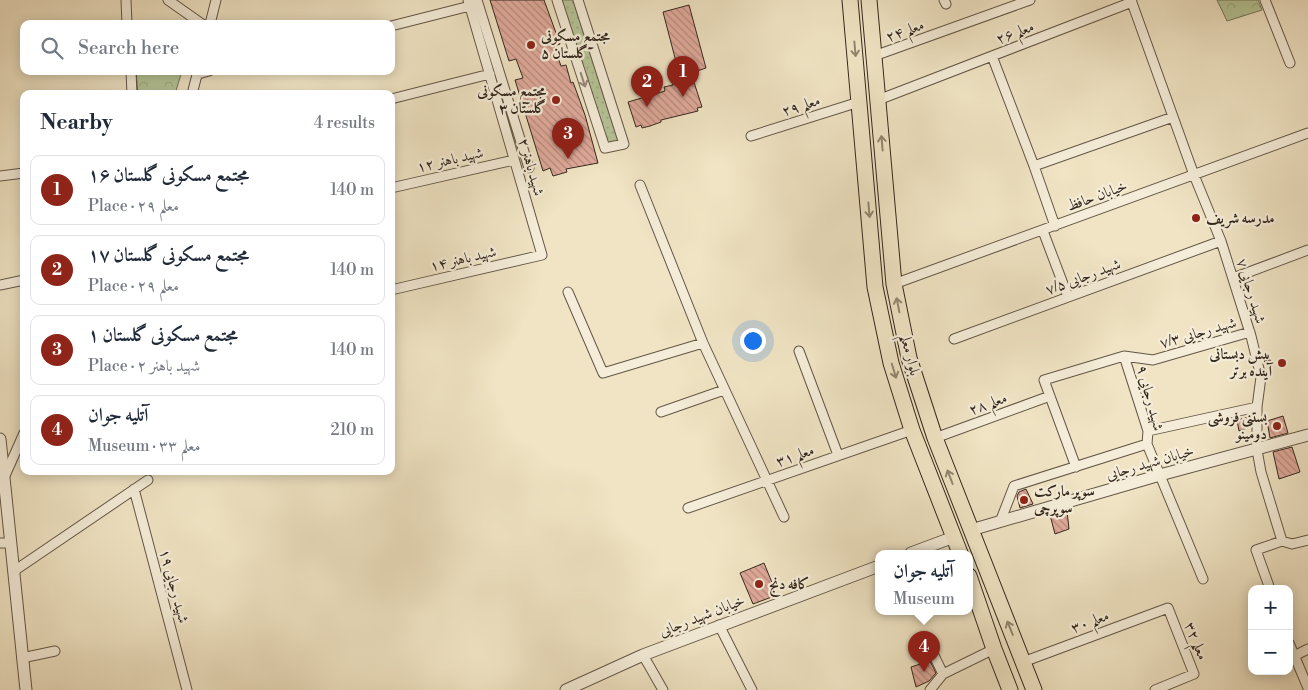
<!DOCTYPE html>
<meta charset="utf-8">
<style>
:root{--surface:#fff;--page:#f6f6f7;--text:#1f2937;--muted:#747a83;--line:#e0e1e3;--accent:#8f2418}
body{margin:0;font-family:"Libre Bodoni",Amiri,serif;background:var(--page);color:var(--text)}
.controls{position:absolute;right:15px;bottom:15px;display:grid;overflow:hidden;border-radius:10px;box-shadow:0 2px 12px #0003}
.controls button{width:45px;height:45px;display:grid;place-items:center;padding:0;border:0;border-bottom:1px solid var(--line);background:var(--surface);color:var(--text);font:25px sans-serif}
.you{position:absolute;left:752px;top:340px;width:18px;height:18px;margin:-12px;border:4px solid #fff;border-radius:50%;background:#1a73e8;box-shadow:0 0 0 8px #1a73e833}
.badge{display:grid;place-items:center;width:32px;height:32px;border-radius:50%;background:var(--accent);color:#fff;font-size:16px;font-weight:700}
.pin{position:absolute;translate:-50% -41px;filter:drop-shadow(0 1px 2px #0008)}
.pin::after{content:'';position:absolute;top:26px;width:18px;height:15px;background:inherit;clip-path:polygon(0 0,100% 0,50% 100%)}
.popup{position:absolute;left:875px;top:550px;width:98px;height:65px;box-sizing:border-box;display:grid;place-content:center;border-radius:10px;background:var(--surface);filter:drop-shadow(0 1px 4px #0005);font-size:16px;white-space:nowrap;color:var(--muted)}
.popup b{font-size:19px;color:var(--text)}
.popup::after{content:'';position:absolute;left:50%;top:100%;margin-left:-10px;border:10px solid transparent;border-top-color:var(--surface)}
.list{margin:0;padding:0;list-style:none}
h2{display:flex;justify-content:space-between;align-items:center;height:65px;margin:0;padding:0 20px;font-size:21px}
h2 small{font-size:16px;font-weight:400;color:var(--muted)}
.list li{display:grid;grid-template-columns:32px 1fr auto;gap:15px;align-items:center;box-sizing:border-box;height:70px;margin:0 10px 10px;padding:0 10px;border:1px solid var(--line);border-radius:10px}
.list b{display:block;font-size:19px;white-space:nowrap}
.list p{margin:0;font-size:16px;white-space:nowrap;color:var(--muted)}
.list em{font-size:16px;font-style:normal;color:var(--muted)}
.icon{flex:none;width:28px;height:28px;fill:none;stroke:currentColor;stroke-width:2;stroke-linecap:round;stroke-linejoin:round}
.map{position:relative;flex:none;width:1308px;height:690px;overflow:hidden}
.search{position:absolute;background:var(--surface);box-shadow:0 2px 12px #0003;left:20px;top:20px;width:375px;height:55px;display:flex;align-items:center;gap:12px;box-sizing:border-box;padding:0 18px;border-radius:10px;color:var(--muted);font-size:19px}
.panel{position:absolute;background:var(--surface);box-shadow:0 2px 12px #0003;left:20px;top:90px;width:375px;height:385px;border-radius:10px}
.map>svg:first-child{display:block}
.grass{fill:url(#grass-dots);stroke:#75765a}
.forest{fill:url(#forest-crowns);stroke:#75765a}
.building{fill:url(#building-back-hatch);stroke:#34281d}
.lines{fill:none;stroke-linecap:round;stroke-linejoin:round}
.minor-casing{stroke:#635747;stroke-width:11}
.tertiary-casing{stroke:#635747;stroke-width:13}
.primary-casing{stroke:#34281d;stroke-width:17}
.minor{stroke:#f5edd9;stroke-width:9}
.tertiary{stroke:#f5edd9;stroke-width:11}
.primary{stroke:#f0e4c4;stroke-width:15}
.oneway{stroke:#928670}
.oneway2{stroke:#948a7b}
.poi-dot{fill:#8f2418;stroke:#f5edd9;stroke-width:2}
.labels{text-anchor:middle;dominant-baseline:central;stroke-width:4.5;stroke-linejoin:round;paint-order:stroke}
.street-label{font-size:15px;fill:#34281d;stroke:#f5edd9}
.poi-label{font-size:15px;font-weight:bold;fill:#34281d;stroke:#f5edd9;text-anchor:start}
</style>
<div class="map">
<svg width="1308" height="690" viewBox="0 0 1308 690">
<defs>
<pattern id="grass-dots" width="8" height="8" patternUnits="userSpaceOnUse" patternTransform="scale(1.25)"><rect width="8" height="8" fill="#b6c597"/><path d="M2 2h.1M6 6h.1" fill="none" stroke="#9da982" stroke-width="1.8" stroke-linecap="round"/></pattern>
<pattern id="forest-crowns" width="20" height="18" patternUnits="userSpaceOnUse" patternTransform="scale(1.25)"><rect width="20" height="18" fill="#b6c597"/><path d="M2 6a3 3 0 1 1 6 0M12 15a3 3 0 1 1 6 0" fill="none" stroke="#9da982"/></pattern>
<pattern id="building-back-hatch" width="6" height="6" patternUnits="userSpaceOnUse" patternTransform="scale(1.25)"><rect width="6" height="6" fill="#e0aa9b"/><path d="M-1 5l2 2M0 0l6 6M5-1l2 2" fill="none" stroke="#b68a7e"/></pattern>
</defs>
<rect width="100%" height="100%" fill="#f0e4c4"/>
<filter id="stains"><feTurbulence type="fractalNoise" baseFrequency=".004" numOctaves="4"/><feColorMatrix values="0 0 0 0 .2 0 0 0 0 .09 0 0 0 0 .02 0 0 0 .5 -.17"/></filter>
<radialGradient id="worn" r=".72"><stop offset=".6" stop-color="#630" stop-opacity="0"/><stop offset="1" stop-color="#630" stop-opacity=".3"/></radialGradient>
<path class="grass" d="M559,0h18l45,143 -16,3z"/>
<path class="forest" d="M1217,0h41l4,10 -35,11z
M136,71h46l-7,23h-37z"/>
<path class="building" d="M490,0h54l16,44 -6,2 7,20 5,-1 5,18 2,-1 12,33 13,48 -32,6 1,3 -14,4 -3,-8 -7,3 -28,-91 8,-2 -7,-19 -7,2z
M689,5l17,63 -15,5 11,34 -5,1 1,3 -37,9v2l-11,4 -8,2 -1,-3 -5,2 -8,-25 37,-11 -1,-4 9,-2 -2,-5 9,-3 -17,-65z
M1283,416l5,17 -18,5 -3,-17z
M1249,417v10l-10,4 -2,-11z
M1292,447l8,25 -21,7 -6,-27z
M1026,489l7,15 -13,4 -3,-12 2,-4z
M1067,511l2,18 -14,5 -5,-19z
M764,563l13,32 -24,9 -13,-31z
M930,661l6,12 -7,8 -13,6 -5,-20z"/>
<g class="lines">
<defs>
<path id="minor" d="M126,0l1,24
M168,0l34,24
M477,0l52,168
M557,0l48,148 19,-4 -46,-144
M944,0l2,4
M1131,0l63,175 27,66 30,95 10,41 -4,30v43l4,22 21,69 -26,9 14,39
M1265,0l25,63
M210,24l6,-24
M391,26l79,-20
M874,56l156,-56
M992,56l42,110
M131,71l1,23
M198,74l11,-3
M192,94l6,-23
M391,99l99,-25
M878,100l254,-98
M751,136l108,-34
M0,176l24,-3
M640,185l63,158 81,174
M391,188l123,-28
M1055,226l-21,-60 139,-49
M1043,231l25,66
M1233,278l75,-28
M894,284l414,-151
M0,285l24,-5
M391,290l151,-35 -74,-255
M568,292l35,81 100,-30
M954,339l267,-98
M799,351l39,104
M1124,356l24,75 -1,13 56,135
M661,412l63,-22
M1148,431l109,-24
M935,438l115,-42
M1076,467l-32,-87 80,-24 29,4 97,-28
M4,478l20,-45
M134,489l53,201
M688,508l224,-78
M1000,522l14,-36 133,-42
M1282,541l10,3 16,-4
M0,543h11
M14,571l134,-91
M719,625l33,65
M928,643l15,31
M1289,643l19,45
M643,655l20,35
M1294,656l14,-7
M22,658l33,-7
M1023,662l145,-54 26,66 -39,16
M930,690l13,-16 51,-25"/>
<path id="tertiary" d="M0,439l26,251
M971,530l189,-55 148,-40
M911,553l43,-16
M566,690l77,-35 236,-89"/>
<path id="primary" d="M850,0l25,287 16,76 21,67 48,123
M869,0l25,284 15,74 26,80 99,252
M969,576l25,73 16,41"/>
</defs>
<use href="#minor" class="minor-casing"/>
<use href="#tertiary" class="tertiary-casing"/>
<use href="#primary" class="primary-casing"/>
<use href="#minor" class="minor"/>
<use href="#tertiary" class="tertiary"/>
<use href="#primary" class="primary"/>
</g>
<defs><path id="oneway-shaft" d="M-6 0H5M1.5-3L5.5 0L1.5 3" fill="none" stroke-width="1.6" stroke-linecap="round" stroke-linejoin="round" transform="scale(1.25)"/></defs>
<g class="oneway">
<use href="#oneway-shaft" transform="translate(855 49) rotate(85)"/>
<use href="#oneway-shaft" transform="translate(882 143) rotate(-95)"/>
<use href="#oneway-shaft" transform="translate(869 210) rotate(85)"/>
<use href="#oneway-shaft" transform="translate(898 305) rotate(-101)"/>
<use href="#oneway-shaft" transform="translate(894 371) rotate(73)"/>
<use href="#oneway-shaft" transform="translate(950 477) rotate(-111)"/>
<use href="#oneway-shaft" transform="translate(1010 628) rotate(-112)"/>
</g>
<use class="oneway2" href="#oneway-shaft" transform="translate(583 80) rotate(72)"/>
<g class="poi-dot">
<circle cx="531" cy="45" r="5"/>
<circle cx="556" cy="100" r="5"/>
<circle cx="1196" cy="218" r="5"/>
<circle cx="1282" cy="363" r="5"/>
<circle cx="1277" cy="426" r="5"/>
<circle cx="1024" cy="500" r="5"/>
<circle cx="759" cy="584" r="5"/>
</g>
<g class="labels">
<g class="street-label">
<text transform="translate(905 31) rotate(-20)">معلم ۲۴</text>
<text transform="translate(1015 33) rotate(-21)">معلم ۲۶</text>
<text transform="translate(801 106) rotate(-18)">معلم ۲۹</text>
<text transform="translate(450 160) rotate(-13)">شهید باهنر ۱۲</text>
<text transform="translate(531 167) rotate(74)">شهید باهنر ۲</text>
<text transform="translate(1097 196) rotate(-20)">خیابان حافظ</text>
<text transform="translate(463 259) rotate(-13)">شهید باهنر ۱۴</text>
<text transform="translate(1083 277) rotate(-20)">شهید رجایی ۷/۵</text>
<text transform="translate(1251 291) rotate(73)">شهید رجایی ۷</text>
<text transform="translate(1198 333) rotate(-16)">شهید رجایی ۷/۳</text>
<text transform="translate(910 355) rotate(76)">بلوار معلم</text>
<text transform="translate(1150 398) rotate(75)">شهید رجایی ۹</text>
<text transform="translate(988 404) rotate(-20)">معلم ۲۸</text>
<text transform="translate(795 456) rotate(-19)">معلم ۳۱</text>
<text transform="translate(1150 463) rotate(-16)">خیابان شهید رجایی</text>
<text transform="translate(174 586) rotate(75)">شهید رجایی ۱۹</text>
<text transform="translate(702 616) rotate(-21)">خیابان شهید رجایی</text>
<text transform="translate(1090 622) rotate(-21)">معلم ۳۰</text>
<text transform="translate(1196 641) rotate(68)">معلم ۳۲</text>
</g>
<g class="poi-label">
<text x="541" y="36">مجتمع مسکونی<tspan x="541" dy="17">گلستان ۵</tspan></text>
<text x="546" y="91" text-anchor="end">مجتمع مسکونی<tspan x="546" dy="17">گلستان ۳</tspan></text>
<text x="1206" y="218">مدرسه شریف</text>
<text x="1272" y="354" text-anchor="end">پیش دبستانی<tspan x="1272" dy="17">آینده برتر</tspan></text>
<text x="1267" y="417" text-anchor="end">بستنی فروشی<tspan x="1267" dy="17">دومینو</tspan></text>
<text x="1034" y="491">سوپر مارکت<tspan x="1034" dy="17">سوپرچی</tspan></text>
<text x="769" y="584">کافه دنج</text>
</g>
</g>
<rect width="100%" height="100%" filter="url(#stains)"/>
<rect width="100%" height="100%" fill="url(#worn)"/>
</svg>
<div class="controls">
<button>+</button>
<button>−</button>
</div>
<div class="you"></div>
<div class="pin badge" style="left:683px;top:97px">1</div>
<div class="pin badge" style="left:647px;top:107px">2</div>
<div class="pin badge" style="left:568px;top:159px">3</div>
<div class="pin badge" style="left:924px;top:672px">4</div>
<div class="popup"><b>آتلیه جوان</b>Museum</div>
<div class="search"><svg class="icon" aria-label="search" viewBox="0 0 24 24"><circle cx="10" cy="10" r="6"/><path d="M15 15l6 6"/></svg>Search here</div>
<section class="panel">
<h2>Nearby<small>4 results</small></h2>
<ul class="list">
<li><span class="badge">1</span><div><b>مجتمع مسکونی گلستان ۱۶</b><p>Place · معلم ۲۹</p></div><em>140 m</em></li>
<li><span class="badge">2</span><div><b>مجتمع مسکونی گلستان ۱۷</b><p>Place · معلم ۲۹</p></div><em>140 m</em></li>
<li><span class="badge">3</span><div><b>مجتمع مسکونی گلستان ۱</b><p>Place · شهید باهنر ۲</p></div><em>140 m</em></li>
<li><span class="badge">4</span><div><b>آتلیه جوان</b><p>Museum · معلم ۳۳</p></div><em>210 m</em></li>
</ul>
</section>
</div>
